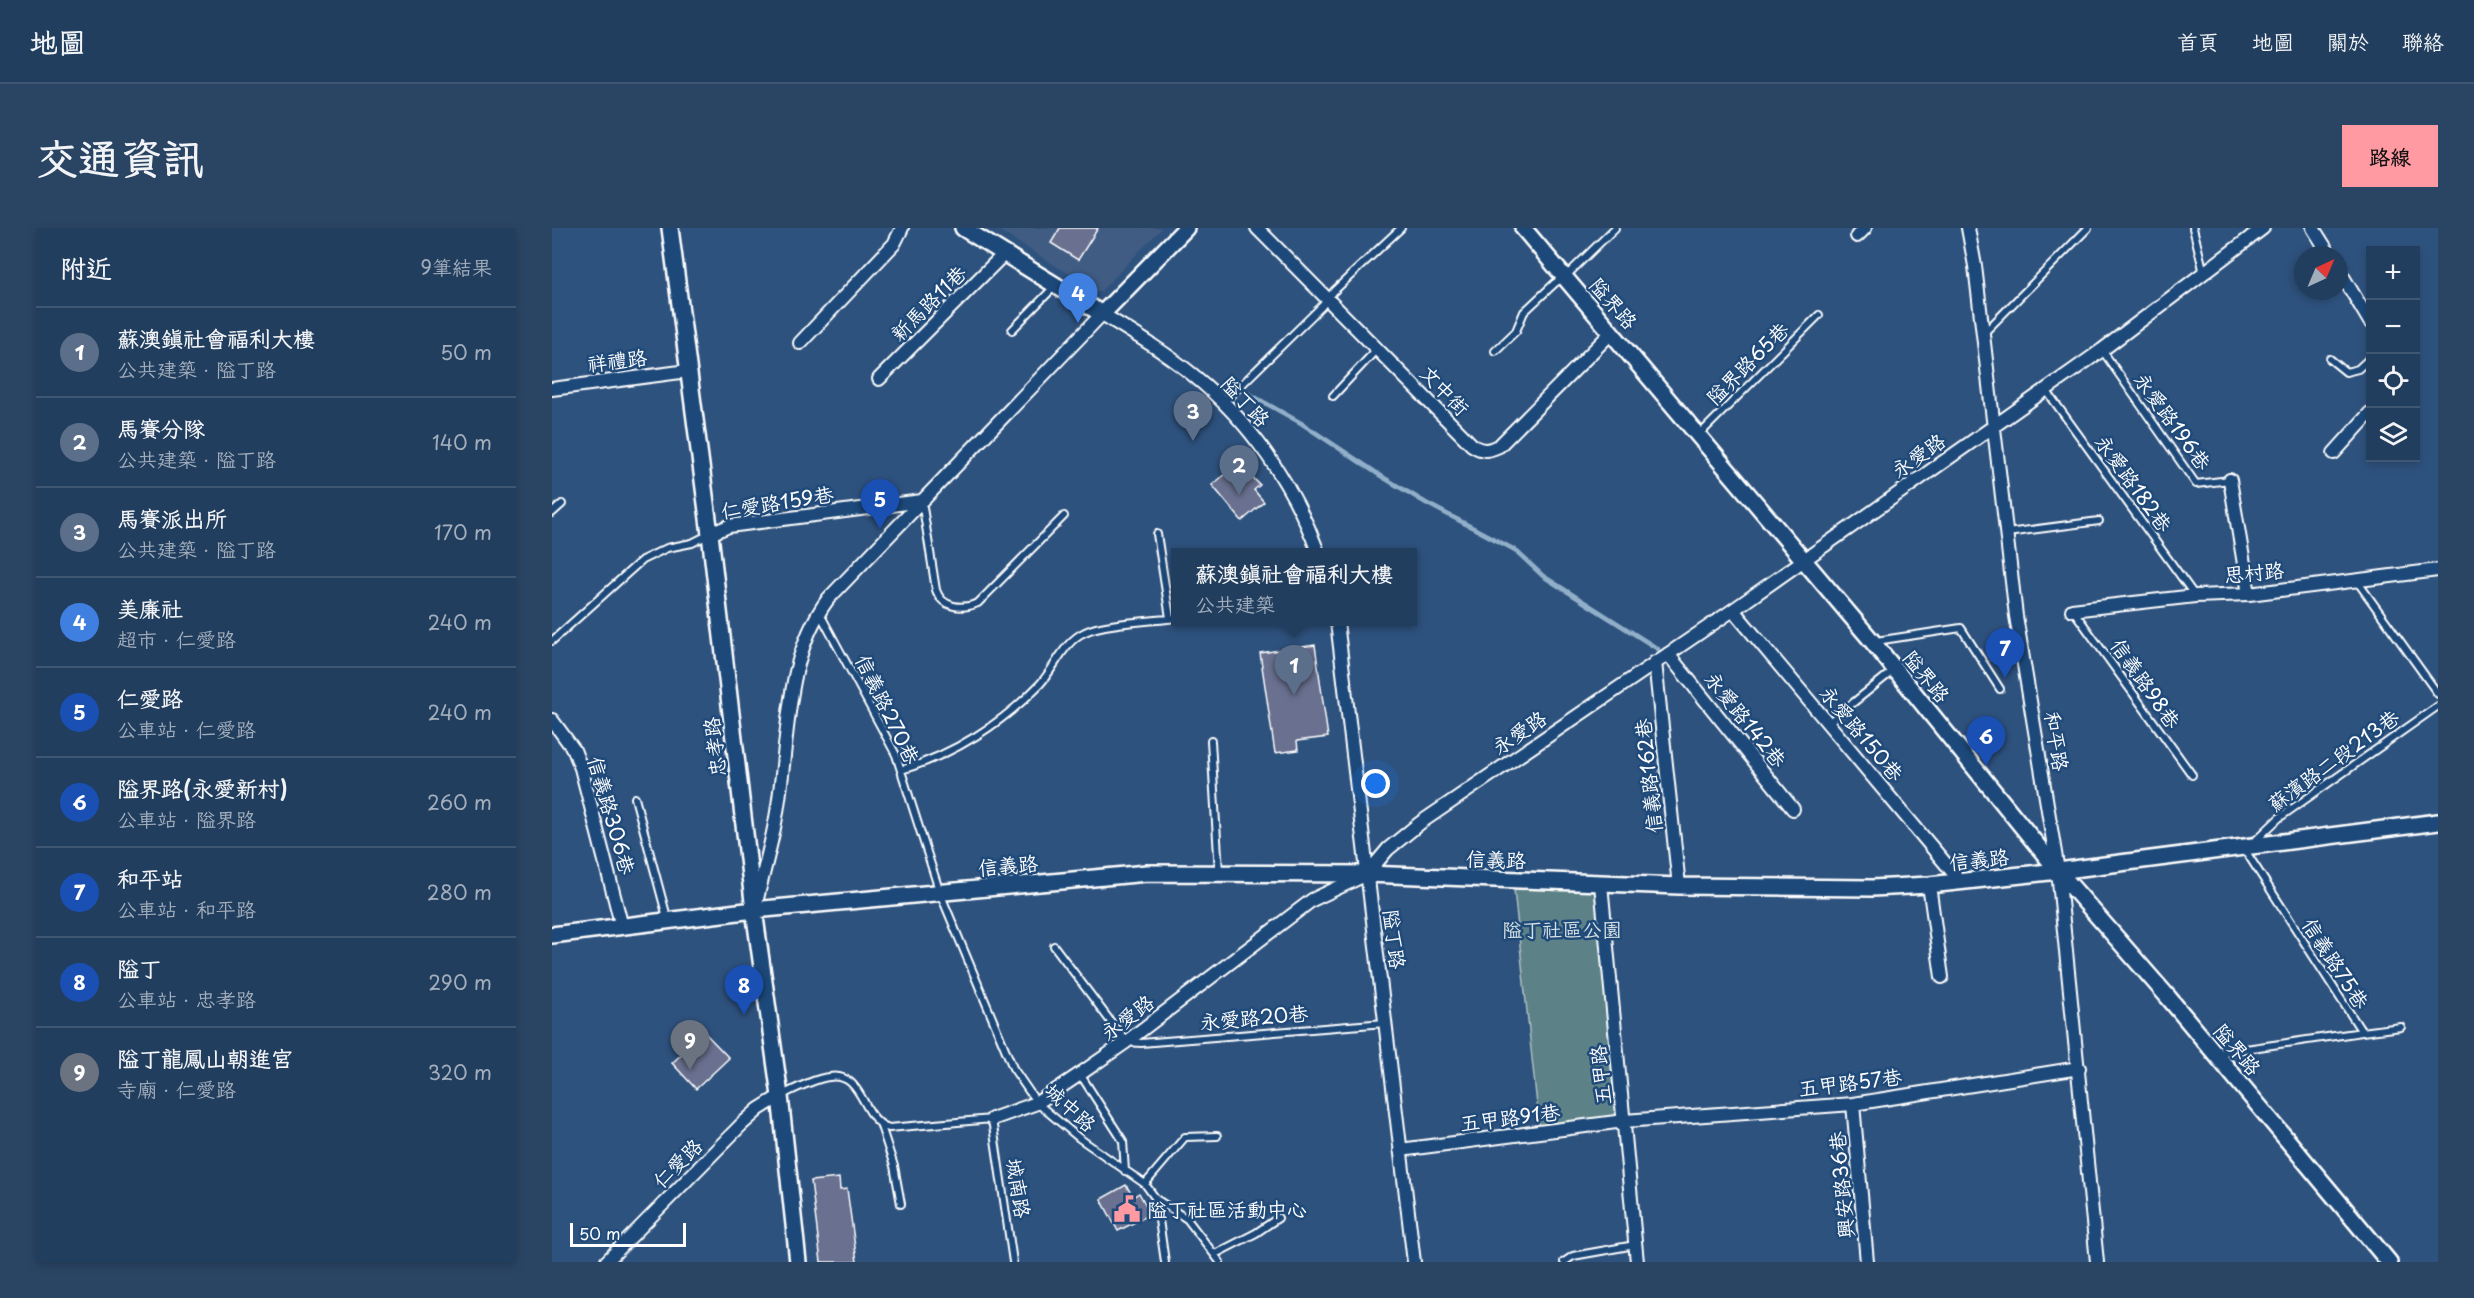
<!DOCTYPE html>
<html lang="zh-TW">
<meta charset="utf-8">
<style>
:root{--surface:#223e5e;--page:#2a4564;--text:#f1f3f6;--muted:#a2aebc;--line:#3f5773;--accent:#ff9aa2}
body{margin:0;font-family:"Playpen Sans","LXGW WenKai TC",sans-serif;background:var(--page);color:var(--text)}
.controls{position:absolute;right:18px;top:18px;display:grid;overflow:hidden;border-radius:0px;box-shadow:0 3px 9px #0003}
.controls button{width:54px;height:54px;display:grid;place-items:center;padding:0;border:0;border-bottom:2px solid var(--line);background:var(--surface);color:var(--text);font:30px sans-serif}
.compass{position:absolute;left:1742px;top:18px;width:54px;height:54px;border-radius:50%;background:var(--surface);box-shadow:0 3px 9px #0003;rotate:44deg}
.scale{position:absolute;left:18px;bottom:15px;width:116px;box-sizing:border-box;padding-left:6px;border:3px solid #fff;border-top:0;font-size:16px;line-height:21px;white-space:nowrap;color:#fff;-webkit-text-stroke:4px #1f4a7a;paint-order:stroke}
.you{position:absolute;left:824px;top:556px;width:21px;height:21px;margin:-15px;border:4px solid #fff;border-radius:50%;background:#1a73e8;box-shadow:0 0 0 9px #1a73e833}
.badge{display:grid;place-items:center;width:39px;height:39px;border-radius:50%;background:var(--accent);color:#fff;font-size:20px;font-weight:700}
.pin{position:absolute;translate:-50% -50px;filter:drop-shadow(0 2px 3px #0008)}
.pin::after{content:'';position:absolute;top:32px;width:21px;height:18px;background:inherit;clip-path:polygon(0 0,100% 0,50% 100%)}
.popup{position:absolute;left:619px;top:320px;width:246px;height:78px;box-sizing:border-box;display:grid;place-content:center;border-radius:0px;background:var(--surface);filter:drop-shadow(0 2px 4px #0005);font-size:20px;white-space:nowrap;color:var(--muted)}
.popup b{font-size:22px;color:var(--text)}
.popup::after{content:'';position:absolute;left:50%;top:100%;margin-left:-12px;border:12px solid transparent;border-top-color:var(--surface)}
.list{margin:0;padding:0;list-style:none}
h2{display:flex;justify-content:space-between;align-items:center;height:78px;margin:0;padding:0 24px;font-size:26px}
h2 small{font-size:20px;font-weight:400;color:var(--muted)}
.list li{display:grid;grid-template-columns:39px 1fr auto;gap:18px;align-items:center;box-sizing:border-box;height:90px;padding:0 24px;border-top:2px solid var(--line)}
.list b{display:block;font-size:22px;white-space:nowrap}
.list p{margin:0;font-size:20px;white-space:nowrap;color:var(--muted)}
.list em{font-size:20px;font-style:normal;color:var(--muted)}
.icon{flex:none;width:33px;height:33px;fill:none;stroke:currentColor;stroke-width:2;stroke-linecap:round;stroke-linejoin:round}
.map{position:relative;flex:none;width:1886px;height:1034px;overflow:hidden;border-radius:0px}
header{display:flex;align-items:center;gap:36px;box-sizing:border-box;height:84px;padding:0 30px;background:var(--surface);border-bottom:2px solid var(--line)}
header strong{font-size:28px}
nav{display:flex;gap:33px;margin-inline-start:auto;font-size:21px}
.intro{display:flex;align-items:center;justify-content:space-between;box-sizing:border-box;height:144px;padding:0 36px}
h1{margin:0;font-size:42px}
.button{padding:15px 27px;border-radius:0px;background:var(--accent);color:#111;font-size:21px;font-weight:700}
main{display:flex;gap:36px;padding:0 36px}
aside{flex:1;background:var(--surface);border-radius:0px;box-shadow:0 3px 9px #0003}
.map>svg:first-child{display:block}
.built{fill:#405b83}
.green{fill:#5c8187;stroke:#aec0c3;stroke-width:1.5}
.lines{fill:none;stroke-linecap:round;stroke-linejoin:round}
.stream{stroke:#91afc8;stroke-width:4.5}
.building{fill:#6a7190;stroke:#fff;stroke-width:1.5}
.service-casing{stroke:#fff;stroke-width:10}
.minor-casing{stroke:#fff;stroke-width:16}
.tertiary-casing{stroke:#fff;stroke-width:20}
.service{stroke:#1f4a7a;stroke-width:6}
.minor{stroke:#1f4a7a;stroke-width:12}
.tertiary{stroke:#1f4a7a;stroke-width:15}
.labels{text-anchor:middle;dominant-baseline:central;stroke-width:5;stroke-linejoin:round;paint-order:stroke}
.street-label{font-size:20px;fill:#fff;stroke:#1f4a7a}
.park-label{font-size:20px;fill:#d6e0e1;stroke:#1f4a7a}
.poi-label{font-size:20px;fill:#fff;stroke:#1f4a7a;text-anchor:start}
</style>
<header>
<strong>地圖</strong>
<nav><a>首頁</a><a>地圖</a><a>關於</a><a>聯絡</a></nav>
</header>
<div class="intro"><h1>交通資訊</h1><a class="button">路線</a></div>
<main>
<aside>
<h2>附近<small>9筆結果</small></h2>
<ul class="list">
<li><span class="badge" style="background:#5c6f8a">1</span><div><b>蘇澳鎮社會福利大樓</b><p>公共建築 · 隘丁路</p></div><em>50 m</em></li>
<li><span class="badge" style="background:#5c6f8a">2</span><div><b>馬賽分隊</b><p>公共建築 · 隘丁路</p></div><em>140 m</em></li>
<li><span class="badge" style="background:#5c6f8a">3</span><div><b>馬賽派出所</b><p>公共建築 · 隘丁路</p></div><em>170 m</em></li>
<li><span class="badge" style="background:#3f7fe0">4</span><div><b>美廉社</b><p>超市 · 仁愛路</p></div><em>240 m</em></li>
<li><span class="badge" style="background:#1a4fb4">5</span><div><b>仁愛路</b><p>公車站 · 仁愛路</p></div><em>240 m</em></li>
<li><span class="badge" style="background:#1a4fb4">6</span><div><b>隘界路(永愛新村)</b><p>公車站 · 隘界路</p></div><em>260 m</em></li>
<li><span class="badge" style="background:#1a4fb4">7</span><div><b>和平站</b><p>公車站 · 和平路</p></div><em>280 m</em></li>
<li><span class="badge" style="background:#1a4fb4">8</span><div><b>隘丁</b><p>公車站 · 忠孝路</p></div><em>290 m</em></li>
<li><span class="badge" style="background:#6b7280">9</span><div><b>隘丁龍鳳山朝進宮</b><p>寺廟 · 仁愛路</p></div><em>320 m</em></li>
</ul>
</aside>
<div class="map">
<svg width="1886" height="1034" viewBox="0 0 1886 1034">
<rect width="100%" height="100%" fill="#2e527e"/>
<filter id="ink" filterUnits="userSpaceOnUse"><feTurbulence type="fractalNoise" baseFrequency=".0167" numOctaves="2"/><feDisplacementMap in="SourceGraphic" scale="12" xChannelSelector="R" yChannelSelector="G"/><feConvolveMatrix kernelMatrix="1 2 1 2 8 2 1 2 1" color-interpolation-filters="sRGB"/></filter>
<g filter="url(#ink)">
<path class="built" d="M443,0h167l-63,65z"/>
<path class="green" d="M961,652l88,4 23,237 -84,12z"/>
<g class="lines">
<path class="stream" d="M683,158l66,37 80,53 45,27 89,47 28,26 115,73"/>
</g>
<path class="building" d="M508,0h38l-20,32 -27,-17z
M682,239l12,15 5,-6 9,9 -6,5 10,12 -22,19 -30,-36z
M763,417l13,92 -31,4 1,9 -23,3 -15,-100z
M153,805l24,25 -33,31 -24,-26z
M287,950l1,12 7,-1 10,73h-36l-10,-81z
M574,957l7,12 6,-4 12,21 -33,17 -17,-32z"/>
<g class="lines">
<defs>
<path id="service" d="M1641,0l11,45
M460,102l43,-44
M1431,106l105,-106
M1550,122l94,134 34,-4
M943,123l21,-20 8,-19 31,-29 10,-6 50,-49
M1778,131l16,13 12,-3 12,-11
M1494,162l149,206
M781,168l44,-47
M672,174l98,-96 12,-15 67,-63
M1147,207l120,-120
M370,273l14,89c6,18 26,20 42,13l86,-87
M0,285l10,-9
M1455,305l92,-12
M605,306l13,84
M1805,353l81,113
M1521,382l119,165
M267,384l77,143 44,138 73,175 24,35 42,35 66,46 11,15 9,63
M0,413l90,-81 25,-12 25,-5 18,-9
M1324,413l85,-13 39,61
M1276,495l66,-53
M659,513l8,131
M349,542c52,-15 102,-47 139,-86 15,-16 24,-43 45,-52 17,-9 69,-11 91,-14
M83,570l33,123
M1701,615l26,-25 159,-112
M502,718l72,96 15,1 244,-20
M1810,804l39,-5
M1666,825l144,-21 -119,-185
M528,846l43,67 2,30
M228,868c15,-7 33,-17 49,-19 35,-6 32,43 60,51l103,-9 21,143
M329,898l13,40 7,38
M593,956l40,-47 32,-1
M604,971l31,20 33,43
M663,1026l41,-21 22,-15
M1012,1034l9,-6 62,-11"/>
<path id="minor" d="M705,0l215,217c11,7 16,6 27,1l113,-114
M1416,0l7,38 41,350 42,255 39,391
M1761,0l17,27
M1305,8l8,-8
M1787,42l31,52
M248,115l94,-99 8,-16
M327,151l125,-125
M0,161l136,-18
M1782,225l36,-40
M1678,252l19,114
M158,306l19,-8 193,-25
M1181,382l228,272
M1520,382l123,-14 54,-2 189,-24
M785,394l77,640
M1116,426l125,155
M1103,434l24,224
M0,492l22,30 7,18 41,159
M1049,656l36,378
M1377,657l13,92
M204,675c6,-26 14,-53 19,-80 15,-74 6,-160 53,-224l274,-285c31,19 63,38 91,61 57,46 100,109 125,177
M1301,876l14,158
M440,891l45,-16 43,-29 46,-32 186,-142 55,-26 21,-25 32,-26 313,-213 369,-260 161,-122
M848,922l224,-29 229,-17 226,-36
M54,1034l135,-137 18,-16 21,-13"/>
<path id="tertiary" d="M118,0l40,306 44,376 26,186 18,166
M411,0l139,86 84,-86
M971,0l349,413 186,230 110,126 221,265
M0,707l202,-25 393,-37 220,1 312,12 193,2 57,-3 129,-14 380,-49"/>
</defs>
<use href="#service" class="service-casing"/>
<use href="#minor" class="minor-casing"/>
<use href="#tertiary" class="tertiary-casing"/>
<use href="#service" class="service"/>
<use href="#minor" class="minor"/>
<use href="#tertiary" class="tertiary"/>
</g>
</g>
<defs>
<symbol id="civic-bare" viewBox="-9 -9 18 18"><path d="M-.6-6.5H3V-4.5H.6V-3L4-1V1h2V6H-6V1h2V-1L-.6-3ZM-1.2 2.5V6h2.4V2.5Z" fill="#ff9aa2" stroke="#1f4a7a" stroke-width="2.5" paint-order="stroke"/></symbol>
</defs>
<g fill-rule="evenodd">
<use href="#civic-bare" x="556" y="962" width="38" height="38"/>
</g>
<g class="labels">
<g class="street-label">
<text transform="translate(376 75) rotate(-45)">新馬路11巷</text>
<text transform="translate(1062 75) rotate(49)">隘界路</text>
<text transform="translate(65 132) rotate(-7)">祥禮路</text>
<text transform="translate(1195 135) rotate(-45)">隘界路65巷</text>
<text transform="translate(893 162) rotate(46)">文中街</text>
<text transform="translate(694 173) rotate(47)">隘丁路</text>
<text transform="translate(1621 193) rotate(54)">永愛路196巷</text>
<text transform="translate(1366 227) rotate(-35)">永愛路</text>
<text transform="translate(1582 255) rotate(54)">永愛路182巷</text>
<text transform="translate(225 274) rotate(-9)">仁愛路159巷</text>
<text transform="translate(1702 344) rotate(-5)">思村路</text>
<text transform="translate(1375 448) rotate(51)">隘界路</text>
<text transform="translate(1594 455) rotate(55)">信義路98巷</text>
<text transform="translate(336 481) rotate(64)">信義路270巷</text>
<text transform="translate(1194 491) rotate(51)">永愛路142巷</text>
<text transform="translate(967 504) rotate(-34)">永愛路</text>
<text transform="translate(1310 505) rotate(50)">永愛路150巷</text>
<text transform="translate(1505 513) rotate(81)">和平路</text>
<text transform="translate(162 519) rotate(-97)">忠孝路</text>
<text transform="translate(1781 532) rotate(-36)">蘇濱路二段213巷</text>
<text transform="translate(1096 548) rotate(-96)">信義路162巷</text>
<text transform="translate(60 587) rotate(74)">信義路306巷</text>
<text transform="translate(944 631) rotate(2)">信義路</text>
<text transform="translate(1427 631) rotate(-6)">信義路</text>
<text transform="translate(456 637) rotate(-5)">信義路</text>
<text transform="translate(843 711) rotate(83)">隘丁路</text>
<text transform="translate(1784 735) rotate(57)">信義路75巷</text>
<text transform="translate(575 789) rotate(-37)">永愛路</text>
<text transform="translate(702 789) rotate(-5)">永愛路20巷</text>
<text transform="translate(1686 821) rotate(50)">隘界路</text>
<text transform="translate(1048 847) rotate(-96)">五甲路</text>
<text transform="translate(1298 854) rotate(-7)">五甲路57巷</text>
<text transform="translate(519 879) rotate(42)">城中路</text>
<text transform="translate(958 889) rotate(-7)">五甲路91巷</text>
<text transform="translate(125 935) rotate(-45)">仁愛路</text>
<text transform="translate(1289 957) rotate(-95)">興安路36巷</text>
<text transform="translate(467 960) rotate(81)">城南路</text>
</g>
<g class="park-label">
<text x="1010" y="701">隘丁社區公園</text>
</g>
<g class="poi-label">
<text x="595" y="981">隘丁社區活動中心</text>
</g>
</g>
</svg>
<div class="controls">
<button>+</button>
<button>−</button>
<button><svg class="icon" aria-label="locate" viewBox="0 0 24 24"><circle cx="12" cy="12" r="6"/><path d="M12 2v4M12 18v4M2 12h4M18 12h4"/></svg></button>
<button><svg class="icon" aria-label="layers" viewBox="0 0 24 24"><path d="M12 4l9 5-9 5-9-5zM3 14l9 5 9-5"/></svg></button>
</div>
<svg class="compass" viewBox="-18 -18 36 36"><path d="M0-13l5 13h-10z" fill="#e53935"/><path d="M0 13l5-13h-10z" fill="#a2aebc"/></svg>
<div class="scale">50 m</div>
<div class="you"></div>
<div class="pin badge" style="left:742px;top:467px;background:#5c6f8a">1</div>
<div class="popup"><b>蘇澳鎮社會福利大樓</b>公共建築</div>
<div class="pin badge" style="left:687px;top:267px;background:#5c6f8a">2</div>
<div class="pin badge" style="left:641px;top:213px;background:#5c6f8a">3</div>
<div class="pin badge" style="left:526px;top:95px;background:#3f7fe0">4</div>
<div class="pin badge" style="left:328px;top:301px;background:#1a4fb4">5</div>
<div class="pin badge" style="left:1434px;top:538px;background:#1a4fb4">6</div>
<div class="pin badge" style="left:1453px;top:450px;background:#1a4fb4">7</div>
<div class="pin badge" style="left:192px;top:787px;background:#1a4fb4">8</div>
<div class="pin badge" style="left:138px;top:842px;background:#6b7280">9</div>
</div>
</main>
